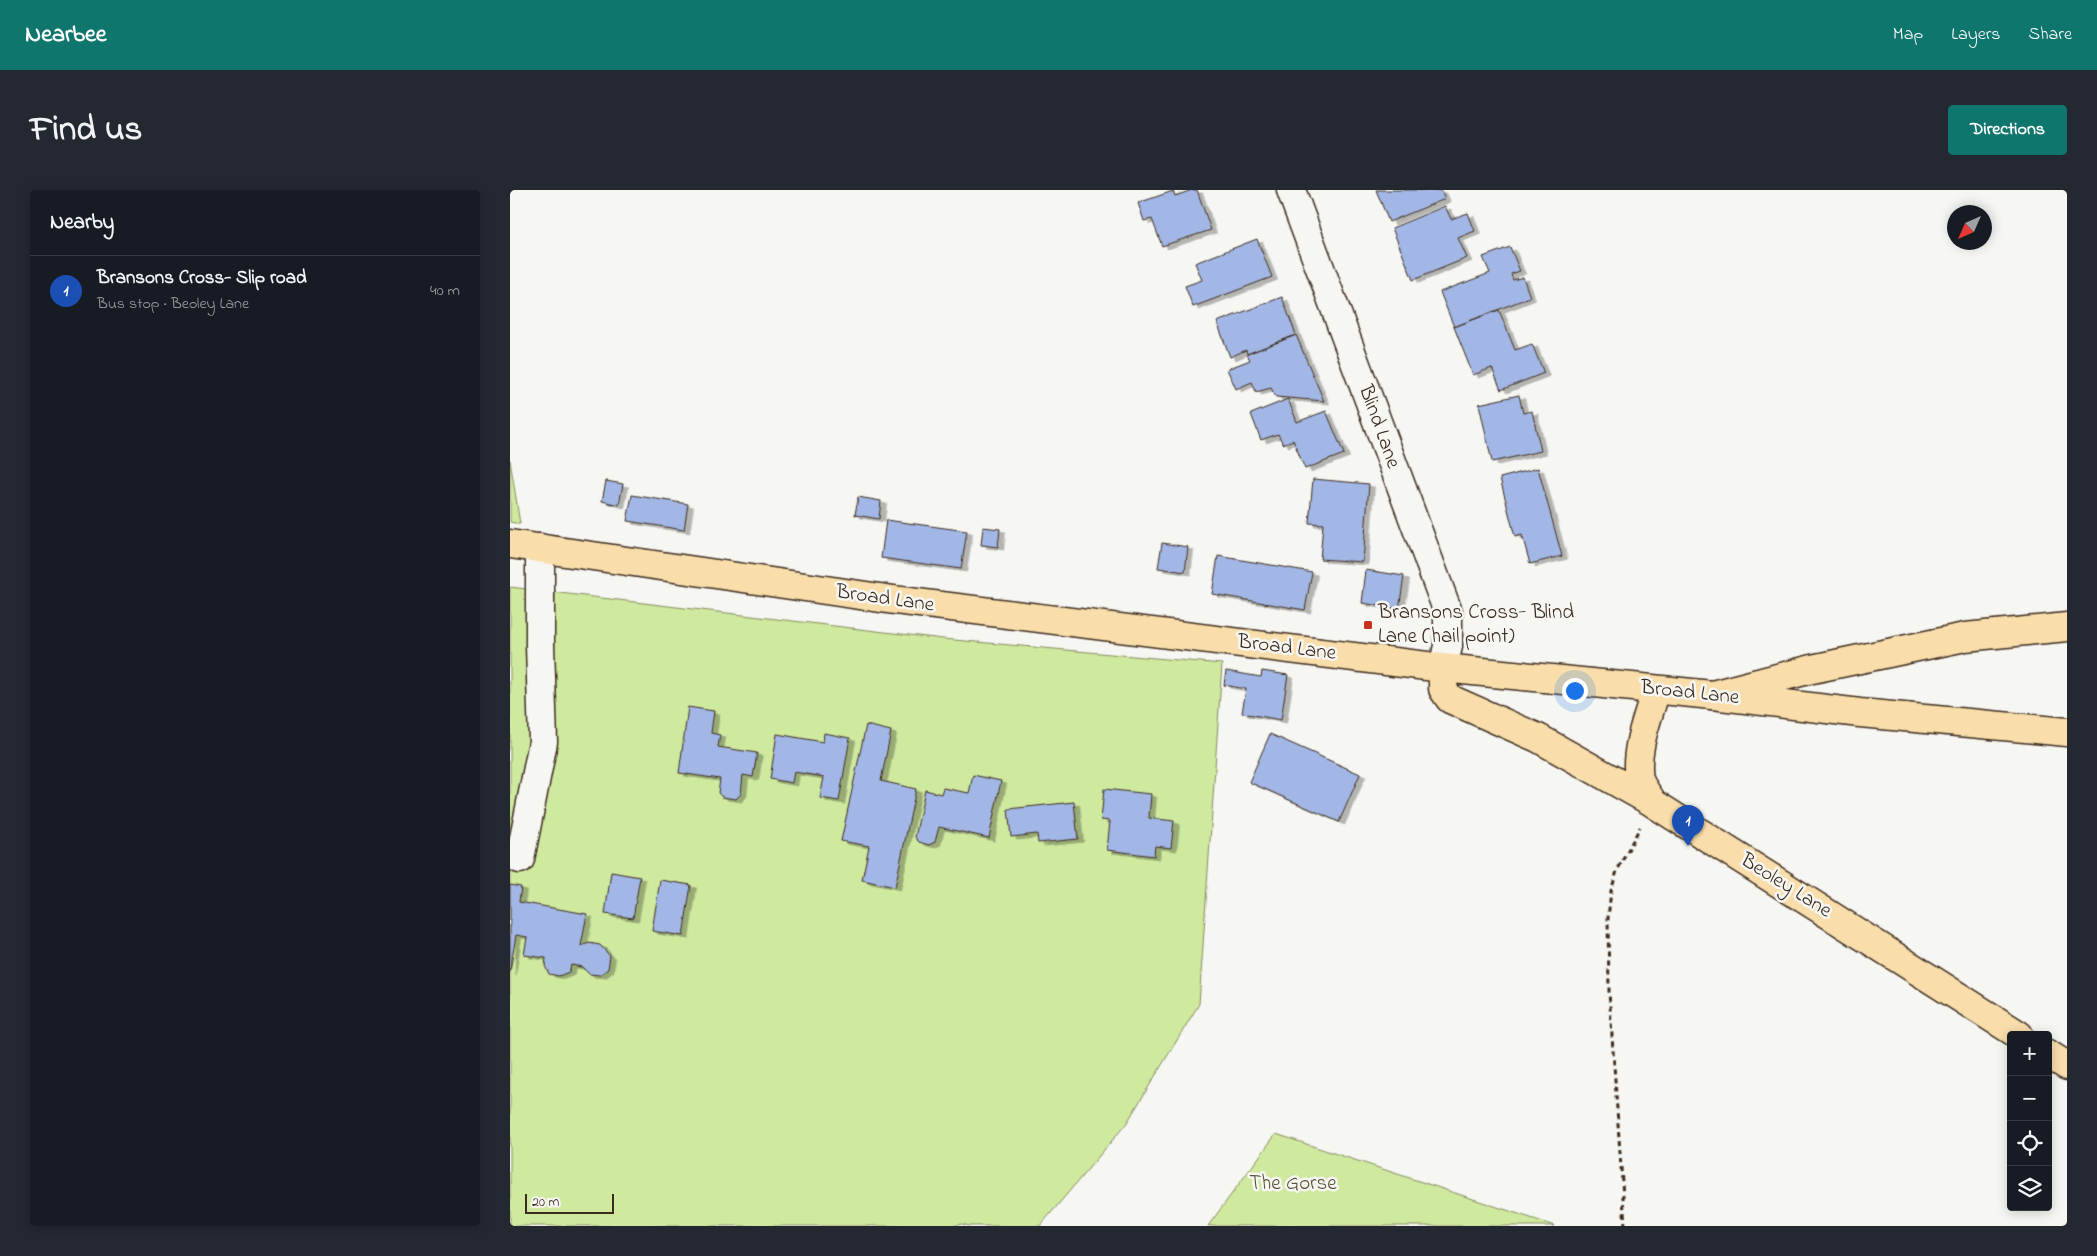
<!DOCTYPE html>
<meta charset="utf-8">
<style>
:root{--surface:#171b24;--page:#242831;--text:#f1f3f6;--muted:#9ea1a6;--line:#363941;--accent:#0f766e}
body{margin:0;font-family:"Indie Flower",sans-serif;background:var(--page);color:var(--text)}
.controls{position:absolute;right:15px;bottom:15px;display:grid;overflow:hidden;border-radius:5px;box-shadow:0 2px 12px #0003}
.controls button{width:45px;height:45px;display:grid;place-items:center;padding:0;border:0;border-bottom:1px solid var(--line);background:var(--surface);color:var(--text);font:25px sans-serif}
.compass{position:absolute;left:1437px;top:15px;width:45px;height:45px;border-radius:50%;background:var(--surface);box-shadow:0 2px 12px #0003;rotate:225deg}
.scale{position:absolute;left:15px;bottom:12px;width:89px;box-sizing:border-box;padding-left:5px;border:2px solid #3b2a1e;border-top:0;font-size:14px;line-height:18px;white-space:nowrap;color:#3b2a1e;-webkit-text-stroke:4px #f6f6f2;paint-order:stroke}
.you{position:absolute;left:1064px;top:500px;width:18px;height:18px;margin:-12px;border:4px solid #fff;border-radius:50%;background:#1a73e8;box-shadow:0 0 0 8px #1a73e833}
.badge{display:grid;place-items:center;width:32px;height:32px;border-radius:50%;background:var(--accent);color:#fff;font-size:16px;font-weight:700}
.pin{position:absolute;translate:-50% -41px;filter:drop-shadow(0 1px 2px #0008)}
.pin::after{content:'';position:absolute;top:26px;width:18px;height:15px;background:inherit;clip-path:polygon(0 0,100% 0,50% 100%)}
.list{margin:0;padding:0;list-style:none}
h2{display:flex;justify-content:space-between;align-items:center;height:65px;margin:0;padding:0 20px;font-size:21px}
h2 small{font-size:16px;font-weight:400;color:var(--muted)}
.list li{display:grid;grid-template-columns:32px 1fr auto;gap:15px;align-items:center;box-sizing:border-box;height:70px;padding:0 20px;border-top:1px solid var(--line)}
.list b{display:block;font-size:19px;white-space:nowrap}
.list p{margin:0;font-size:16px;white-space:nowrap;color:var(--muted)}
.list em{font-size:16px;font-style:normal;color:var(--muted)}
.icon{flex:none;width:28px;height:28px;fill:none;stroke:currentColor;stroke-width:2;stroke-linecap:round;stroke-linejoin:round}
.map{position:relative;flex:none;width:1557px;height:1036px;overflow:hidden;border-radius:5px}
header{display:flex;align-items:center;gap:30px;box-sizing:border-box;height:70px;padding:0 25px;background:var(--accent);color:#fff}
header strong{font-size:24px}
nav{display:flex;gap:28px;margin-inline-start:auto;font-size:18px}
.intro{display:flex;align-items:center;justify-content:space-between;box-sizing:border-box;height:120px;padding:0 30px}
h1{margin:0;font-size:35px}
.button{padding:12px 22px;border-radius:5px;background:var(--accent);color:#fff;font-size:18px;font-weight:700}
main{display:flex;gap:30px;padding:0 30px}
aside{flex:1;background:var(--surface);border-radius:5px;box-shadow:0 2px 12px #0003}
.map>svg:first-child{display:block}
.green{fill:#cfe99f;stroke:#858a5e}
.building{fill:#a2b7e5;stroke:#3b2a1e;filter:url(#shadow)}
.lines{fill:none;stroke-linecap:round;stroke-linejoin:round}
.minor-casing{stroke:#3b2a1e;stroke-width:31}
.major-casing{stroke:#3b2a1e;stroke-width:31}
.highway-casing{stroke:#3b2a1e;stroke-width:31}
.path{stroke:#3b2a1e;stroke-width:3;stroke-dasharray:5 4;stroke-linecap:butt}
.minor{stroke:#f6f6f2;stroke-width:28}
.major{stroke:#f9deab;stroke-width:28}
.highway{stroke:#f9deab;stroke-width:28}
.poi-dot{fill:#c8321e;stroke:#f6f6f2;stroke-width:2}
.labels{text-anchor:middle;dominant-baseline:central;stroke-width:5;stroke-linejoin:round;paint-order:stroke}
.street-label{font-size:21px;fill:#3b2a1e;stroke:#f6f6f2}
.poi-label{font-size:21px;fill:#3b2a1e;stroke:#f6f6f2;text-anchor:start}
.park-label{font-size:21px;fill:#595038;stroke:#f6f6f2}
</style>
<header>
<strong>Nearbee</strong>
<nav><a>Map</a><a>Layers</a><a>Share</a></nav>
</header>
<div class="intro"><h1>Find us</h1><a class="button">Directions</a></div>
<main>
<aside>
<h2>Nearby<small></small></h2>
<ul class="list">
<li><span class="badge" style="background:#1a4fb4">1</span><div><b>Bransons Cross- Slip road</b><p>Bus stop · Beoley Lane</p></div><em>40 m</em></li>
</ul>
</aside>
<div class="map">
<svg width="1557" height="1036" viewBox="0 0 1557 1036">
<defs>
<filter id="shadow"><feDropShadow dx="5.5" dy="3" stdDeviation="0" flood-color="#0004"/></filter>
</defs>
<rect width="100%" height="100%" fill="#f6f6f2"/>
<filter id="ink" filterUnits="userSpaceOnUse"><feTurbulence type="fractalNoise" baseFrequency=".02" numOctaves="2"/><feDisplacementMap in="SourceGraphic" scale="10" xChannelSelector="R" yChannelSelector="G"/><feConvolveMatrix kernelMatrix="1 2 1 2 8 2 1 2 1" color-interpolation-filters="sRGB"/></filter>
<g filter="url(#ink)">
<path class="green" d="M0,270l10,64 -10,-2z
M0,397l433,52 279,25 -23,340 -73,120 -86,102h-71l-7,-2 -9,2h-443z
M766,944l279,92h-347z"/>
<path class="building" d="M682,0h5l14,40 -49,16 -10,-27 -8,2 -6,-18 35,-12 2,5z
M866,0h65l4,9 -56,23z
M935,16l6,13 17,-6 7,18 -17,7 9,20 -54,22 -21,-52z
M747,49l15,38 -79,30 -8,-21 17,-6 -7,-17z
M1000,57l10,24 -9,3 2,6 10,-3 7,20 -76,30 -14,-35 50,-19 -7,-16z
M772,107l14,38 -49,19 -1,-4 -16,7 -13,-35z
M989,120l16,40 17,-6 12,29 -43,17 -9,-22 -19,7 -19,-48z
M786,145l28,66 -48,-4 -5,-9 -15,4 -4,-10 -16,7 -9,-20 23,-9 -3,-6z
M1009,205l4,18 9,-2 9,40 -49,11 -13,-58z
M778,209l9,23 29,-11 18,43 -39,15 -12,-29 -10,4 -5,-10 -17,6 -10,-26z
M1028,278l24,88 -32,8 -8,-29 -7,2 -15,-59z
M803,289l56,5 -6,78 -43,-3 3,-35 -14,-1z
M96,291l17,3 -4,21 -17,-4z
M122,305l56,9 -4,26 -57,-9z
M348,307l23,4 -2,18 -24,-4z
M376,330l81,11 -6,38 -80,-11z
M473,337l17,2 -2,18 -17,-2z
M652,353l26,4 -3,25 -27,-4z
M708,366l94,16 -7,38 -93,-16z
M856,380l38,6 -5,33 -37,-6z
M716,481l35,6 1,-6 26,4 -7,45 -39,-7 4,-24 -22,-4z
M178,517l26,4 -3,22 9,2 -2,12 39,6 -4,24 -10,-2 -2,19 -5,5 -14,-2 -4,-4 2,-14 -41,-6z
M356,535l25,6 -10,50 35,8 -21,98 -33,-7 7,-34 -28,-5z
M314,543l26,5 -11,63 -19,-3 4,-21 -30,-5 -2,11 -22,-4 7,-45 46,8z
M760,544l90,40 -21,48 -90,-40z
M463,585l28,6 -12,57 -50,-11 -4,15 -6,3 -10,-3 -4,-5 10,-47 16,4 2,-6 26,5z
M594,599l47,5 -2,24 25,3 -3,27 -16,-2 -1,10 -47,-6 3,-29 -9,-1z
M564,612l4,37 -40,4 -1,-9 -26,3 -3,-28z
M101,682l29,5 -7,41 -28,-4z
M150,690l31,5 -8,51 -31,-5z
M0,695l11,2 -2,15 68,12 -6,32 8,-3 11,2 10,11 -2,13 -8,6 -11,-1 -7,-7 -11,-2 -2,7 -10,4 -10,-2 -4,-8 1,-8 -22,-3 3,-18 -11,-2 -6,37z"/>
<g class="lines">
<defs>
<path id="minor" d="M781,0l157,422v34l-5,22
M10,669l23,-117 -3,-97v-97"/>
<path id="major" d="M0,354l384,56 549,68 269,27 148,18 207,19
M933,478v21l7,10 88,39 114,64
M1146,500c-8,27 -22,60 -17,89 2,8 10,17 14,24l366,232
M1538,864l19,12"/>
<path id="highway" d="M1202,505l100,-26 153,-32 102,-10"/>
</defs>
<use href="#minor" class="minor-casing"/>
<use href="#major" class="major-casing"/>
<use href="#highway" class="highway-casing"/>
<path class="path" d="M1115,1036l-16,-234 -1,-74 3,-27 6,-20 23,-44"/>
<use href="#minor" class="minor"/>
<use href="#major" class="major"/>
<use href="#highway" class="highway"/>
</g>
</g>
<rect class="poi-dot" x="853" y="430" width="10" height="10" rx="2.5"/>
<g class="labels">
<g class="street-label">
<text transform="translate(869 237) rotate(70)">Blind Lane</text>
<text transform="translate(375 409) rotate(8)">Broad Lane</text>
<text transform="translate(777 458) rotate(7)">Broad Lane</text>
<text transform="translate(1180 503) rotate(6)">Broad Lane</text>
<text transform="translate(1276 696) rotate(32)">Beoley Lane</text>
</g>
<g class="poi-label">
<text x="868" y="423">Bransons Cross- Blind<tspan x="868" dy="24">Lane (hail point)</tspan></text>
</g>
<g class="park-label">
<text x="783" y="994">The Gorse</text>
</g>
</g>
</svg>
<div class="controls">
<button>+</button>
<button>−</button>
<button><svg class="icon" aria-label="locate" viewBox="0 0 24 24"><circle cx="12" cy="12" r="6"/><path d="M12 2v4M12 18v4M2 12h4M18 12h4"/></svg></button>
<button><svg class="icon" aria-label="layers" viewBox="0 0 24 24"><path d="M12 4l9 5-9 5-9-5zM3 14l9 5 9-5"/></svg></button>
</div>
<svg class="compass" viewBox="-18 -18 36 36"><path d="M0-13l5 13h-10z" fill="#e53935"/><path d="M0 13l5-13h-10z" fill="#9ea1a6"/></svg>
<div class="scale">20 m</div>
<div class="you"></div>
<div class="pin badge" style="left:1178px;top:656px;background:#1a4fb4">1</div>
</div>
</main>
